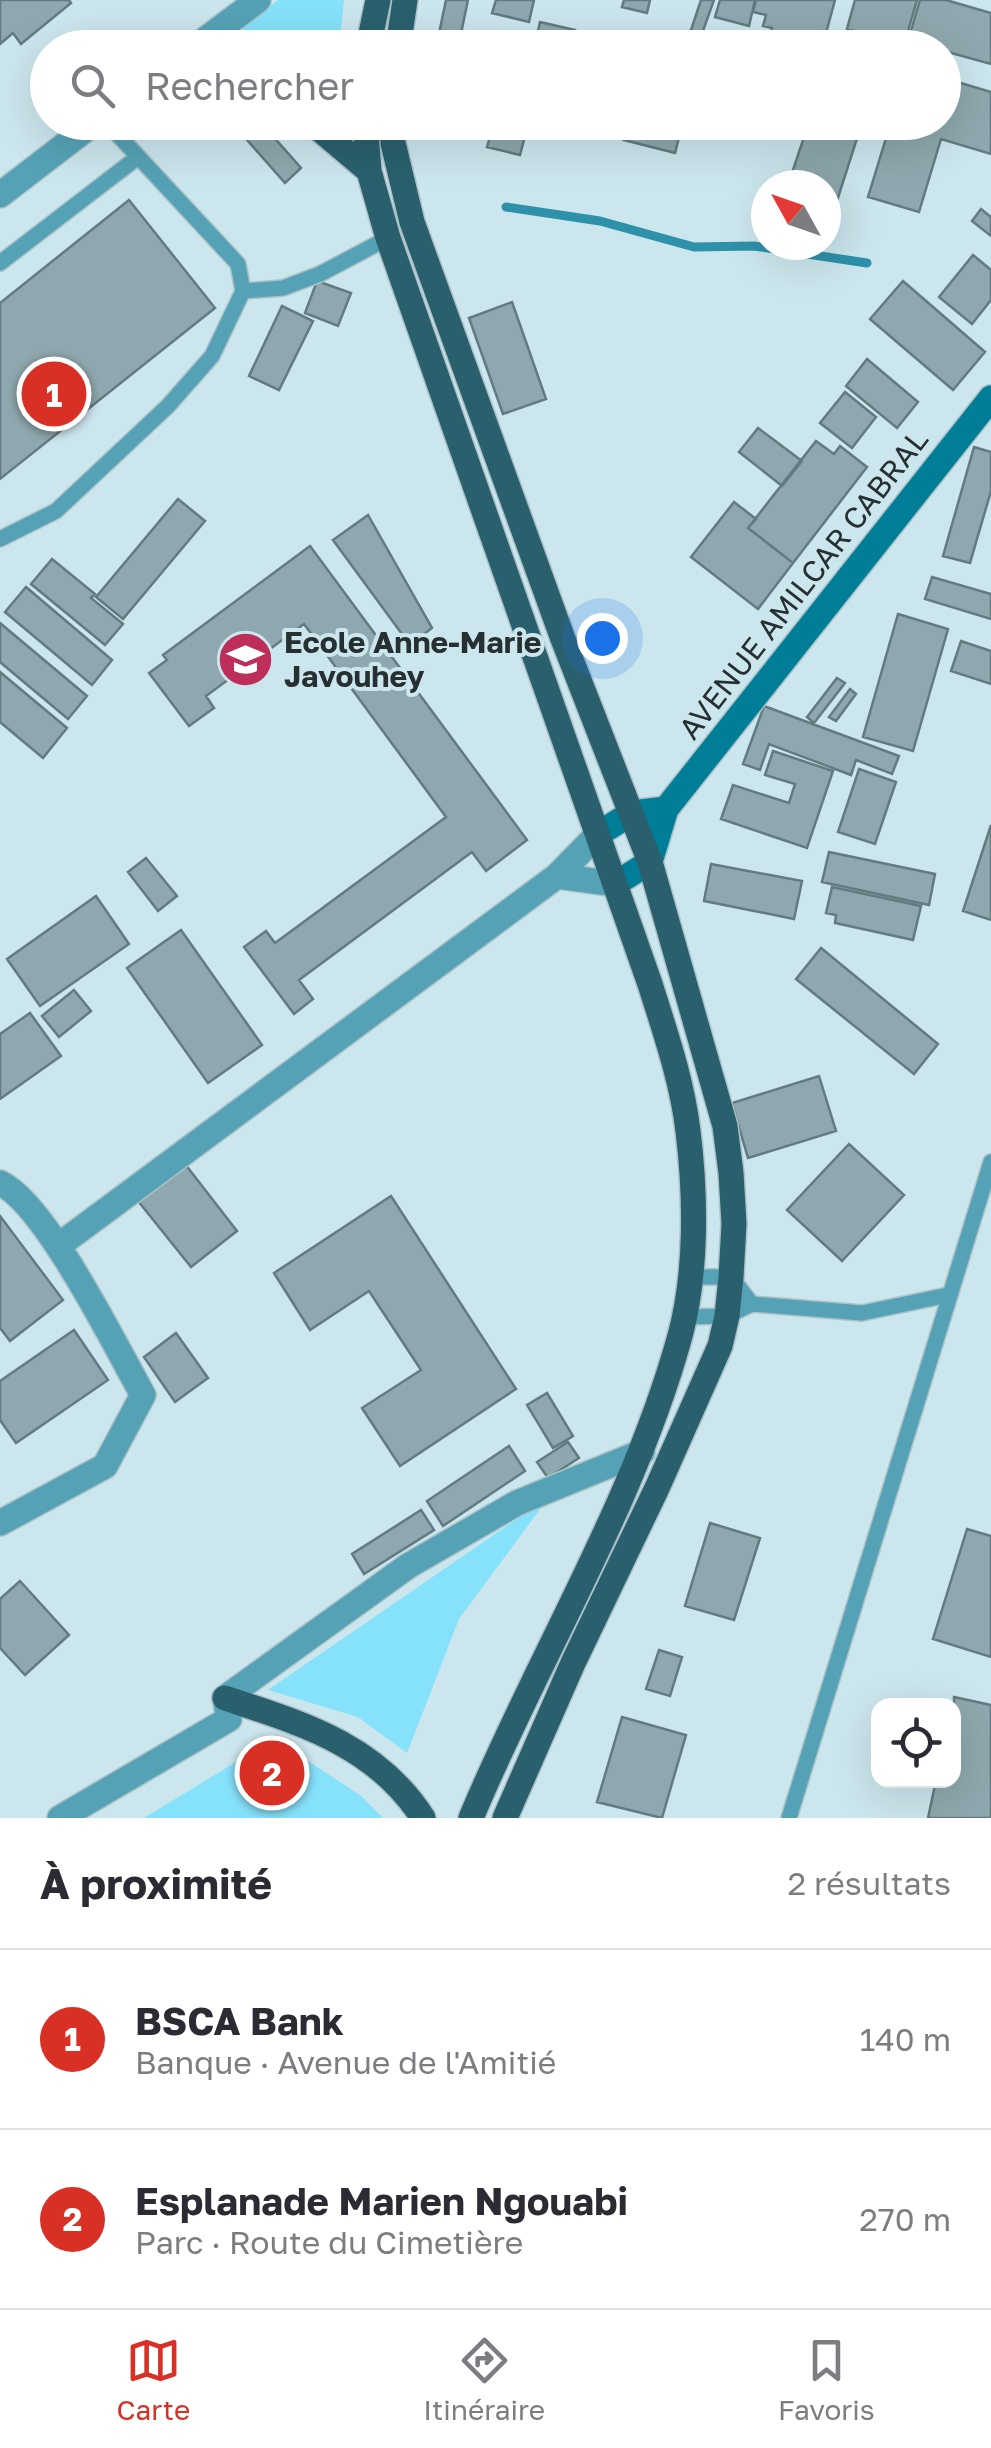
<!DOCTYPE html>
<html lang="fr">
<meta charset="utf-8">
<style>
:root{--surface:#fff;--page:#f2f2f3;--text:#2b2b33;--muted:#7c7c81;--line:#e1e1e2;--accent:#d93025}
body{margin:0;font-family:"Golos Text",sans-serif;background:var(--page);color:var(--text)}
.controls{position:absolute;right:30px;bottom:30px;display:grid;overflow:hidden;border-radius:20px;box-shadow:0 10px 40px #0002}
.controls button{width:90px;height:90px;display:grid;place-items:center;padding:0;border:0;border-bottom:2px solid var(--line);background:var(--surface);color:var(--text);font:50px sans-serif}
.compass{position:absolute;left:751px;top:170px;width:90px;height:90px;border-radius:50%;background:var(--surface);box-shadow:0 10px 40px #0002;rotate:310deg}
.you{position:absolute;left:602px;top:638px;width:35px;height:35px;margin:-25px;border:8px solid #fff;border-radius:50%;background:#1a73e8;box-shadow:0 0 0 15px #1a73e833}
.badge{display:grid;place-items:center;width:65px;height:65px;border-radius:50%;background:var(--accent);color:#fff;font-size:32px;font-weight:700}
.pin{position:absolute;translate:-50% -50%;border:5px solid #fff;box-shadow:0 2px 10px #0006}
.list{margin:0;padding:0;list-style:none}
h2{display:flex;justify-content:space-between;align-items:center;height:130px;margin:0;padding:0 40px;font-size:42px}
h2 small{font-size:32px;font-weight:400;color:var(--muted)}
.list li{display:grid;grid-template-columns:65px 1fr auto;gap:30px;align-items:center;box-sizing:border-box;height:180px;padding:0 40px;border-top:2px solid var(--line)}
.list b{display:block;font-size:38px;white-space:nowrap}
.list p{margin:0;font-size:32px;white-space:nowrap;color:var(--muted)}
.list em{font-size:32px;font-style:normal;color:var(--muted)}
.icon{flex:none;width:55px;height:55px;fill:none;stroke:currentColor;stroke-width:2;stroke-linecap:round;stroke-linejoin:round}
.map{position:relative;flex:none;width:991px;height:1818px;overflow:hidden}
.search{position:absolute;background:var(--surface);box-shadow:0 10px 40px #0002;left:30px;right:30px;top:30px;height:110px;display:flex;align-items:center;gap:25px;box-sizing:border-box;padding:0 35px;border-radius:55px;color:var(--muted);font-size:38px}
.sheet{height:490px;background:var(--surface)}
nav{display:flex;justify-content:space-around;align-items:center;box-sizing:border-box;height:140px;border-top:2px solid var(--line);background:var(--surface);font-size:28px;color:var(--muted)}
nav a{display:grid;justify-items:center;gap:5px}
nav .on{color:var(--accent)}
.map>svg:first-child{display:block}
.green{fill:#86e1fa}
.lines{fill:none;stroke-linecap:round;stroke-linejoin:round}
.stream{stroke:#2d91a9;stroke-width:9}
.building{fill:#8fa7ae;stroke:#637a81;stroke-width:2.5}
.service-casing{stroke:#abc2c8;stroke-width:18}
.minor-casing{stroke:#abc2c8;stroke-width:28}
.secondary-casing{stroke:#abc2c8;stroke-width:28}
.primary-casing{stroke:#abc2c8;stroke-width:28}
.service{stroke:#55a2b6;stroke-width:15}
.minor{stroke:#55a2b6;stroke-width:25}
.secondary{stroke:#007e97;stroke-width:25}
.primary{stroke:#2a606e;stroke-width:25}
.labels{text-anchor:middle;dominant-baseline:central;stroke-width:8;stroke-linejoin:round;paint-order:stroke}
.street-label{font-size:30px;fill:#263033;stroke:#cce6ed}
.poi-label{font-size:30px;font-weight:bold;fill:#263033;stroke:#cce6ed;text-anchor:start}
</style>
<div class="map">
<svg width="991" height="1818" viewBox="0 0 991 1818">
<rect width="100%" height="100%" fill="#cce6ed"/>
<path class="green" d="M278,0h66l-5,47 -106,1 -9,-4z
M549,1497l-90,122 -52,134 -49,-36 -90,-27z
M254,1751h39l68,45 22,22h-239z"/>
<g class="lines">
<path class="stream" d="M506,207l94,14 94,26 60,-1 113,17"/>
</g>
<path class="building" d="M0,0h69l2,3 -50,41 -8,-11 -13,11z
M446,0h22l-10,48h-22z
M496,0h38l-5,22 -37,-9z
M624,0h26l-3,13 -25,-6z
M701,0h13l-16,45 -11,-3z
M720,0h35l-6,26 -34,-9z
M756,0h79l-13,48h-17l-35,-11 2,-9 -9,-2 3,-11 -13,-3z
M855,0h62l-14,48h-31l3,-11 -28,-8z
M920,0h26l45,13v51l-47,-13v-3l-36,-7z
M540,22l35,8 -4,18h-37z
M642,32l51,16h-56z
M708,34l52,12v2h-55z
M944,78l47,14v62l-50,-15 -22,73 -51,-15 23,-75h53z
M417,122h26l-5,16 -24,-7z
M629,122h54l-8,31 -51,-13z
M809,122h41l11,4 -25,78 -10,-3v-16h-38z
M494,124l32,8 -6,23 -33,-8z
M264,126l37,42 -16,15 -38,-43z
M129,200l86,108 -215,171v-176z
M981,209l10,8v19l-19,-15z
M973,255l18,15v30l-19,24 -33,-27z
M317,281l34,12 -13,33 -33,-13z
M903,281l82,71 -32,38 -83,-71z
M512,302l34,97 -43,15 -34,-96z
M282,306l31,15 -34,69 -30,-14z
M867,359l51,43 -21,26 -51,-42z
M845,392l31,25 -24,31 -32,-25z
M758,428l44,33 -20,25 -43,-34z
M816,441l18,13 6,-8 27,21 -74,96 -45,-35z
M974,447l17,5v39l-21,72 -27,-7z
M178,499l27,22 -82,98 -27,-22z
M734,502l22,17 -8,9 45,35 -35,46 -67,-52z
M368,515l64,113 -22,17 -77,-105z
M310,546l217,294 -41,31 -14,-19 -173,128 14,19 -19,15 -50,-67 22,-16 9,12 171,-126 -142,-193 -98,72 8,12 -25,18 -40,-53 18,-13 -4,-5z
M52,559l43,35 -4,4 32,26 -18,21 -74,-61z
M932,577l59,17v25l-66,-20z
M26,587l86,73 -20,25 -87,-73z
M898,614l50,15 -35,122 -50,-14z
M0,623l87,73 -19,23 -68,-57z
M961,641l30,10v33l-40,-13z
M0,672l67,56 -24,30 -43,-36z
M837,678l8,5 -31,40 -7,-6z
M850,689l6,5 -20,27 -7,-4z
M764,706l135,50 -7,18 -36,-14 -5,15 -82,-31 -9,26 -17,-6z
M773,751l60,20 -26,77 -86,-29 12,-34 56,18 6,-19 -30,-9z
M859,769l37,13 -21,62 -37,-12z
M991,825v95l-28,-9z
M829,852l106,22 -6,31 -107,-23z
M146,858l31,38 -19,15 -30,-39z
M711,864l91,17 -8,38 -90,-18z
M832,887l89,19 -8,34 -78,-17 1,-8 -10,-2z
M96,896l33,48 -89,62 -33,-47z
M181,930l81,115 -54,38 -81,-115z
M821,948l117,96 -24,30 -118,-95z
M74,990l17,21 -32,26 -17,-21z
M30,1013l31,43 -61,43v-65z
M819,1076l17,55 -88,27 -16,-55z
M849,1144l55,51 -62,66 -55,-51z
M185,1164l52,67 -46,36 -53,-66z
M391,1196l125,193 -116,77 -38,-58 59,-38 -52,-79 -59,39 -36,-57z
M0,1216l63,84 -53,41 -10,-13z
M74,1330l34,50 -92,63 -16,-23v-39z
M176,1333l32,45 -33,24 -31,-45z
M547,1393l26,43 -20,12 -26,-43z
M568,1442l11,16 -31,20 -11,-16z
M509,1446l16,25 -82,55 -16,-25z
M421,1510l13,20 -70,44 -12,-20z
M710,1523l50,15 -26,82 -49,-14z
M967,1529l24,7v121l-58,-18z
M20,1581l49,54 -44,40 -25,-27v-49z
M659,1650l23,7 -12,39 -24,-7z
M954,1697l37,8v113h-63l8,-38h18z
M622,1717l64,18 -24,83 -65,-16z"/>
<g class="lines">
<defs>
<path id="service" d="M0,263l138,-106
M243,291l40,-3 37,-14 68,-36
M0,539l56,-28 112,-105 44,-50 31,-65 -5,-27 -132,-142
M690,1277h41l21,27
M684,1317l43,-1 25,-12 110,9 86,-18
M789,1818l202,-656"/>
<path id="minor" d="M194,48l64,-48
M0,195l95,-73
M557,876l58,8
M0,1183c45,20 116,164 143,212l-38,71 -105,57
M58,1246l499,-370 41,-42
M60,1818l169,-99 -4,-21 183,-132 109,-63 125,-51"/>
<path id="secondary" d="M598,834l34,-21 34,-4
M615,884l35,-22 16,-53 325,-411"/>
<path id="primary" d="M368,48l10,-48
M398,48l7,-48
M311,122l58,49
M365,122l4,49 19,67 262,746c15,48 32,96 38,147 8,65 9,142 -8,205 -47,170 -142,321 -209,482
M393,122v21l19,79 151,417 87,223 75,264 6,47 3,51 -3,53 -4,39 -7,30 -63,142 -84,175 -68,155
M225,1698c78,26 151,47 198,120"/>
</defs>
<use href="#service" class="service-casing"/>
<use href="#minor" class="minor-casing"/>
<use href="#secondary" class="secondary-casing"/>
<use href="#primary" class="primary-casing"/>
<use href="#service" class="service"/>
<use href="#minor" class="minor"/>
<use href="#secondary" class="secondary"/>
<use href="#primary" class="primary"/>
</g>
<defs>
<symbol id="school-disc" viewBox="-11 -11 22 22"><circle r="9.5" fill="#bd2e5a" stroke="#cce6ed"/><path d="M0-5L7-2L0 1L-7-2ZM-4 1L0 2.5L4 1V4Q0 6-4 4Z" fill="#fff"/></symbol>
</defs>
<g fill-rule="evenodd">
<use href="#school-disc" x="214" y="628" width="63" height="63"/>
</g>
<g class="labels">
<g class="street-label">
<text transform="translate(803 584) rotate(-52)">AVENUE AMILCAR CABRAL</text>
</g>
<g class="poi-label">
<text x="284" y="642">Ecole Anne-Marie<tspan x="284" dy="34">Javouhey</tspan></text>
</g>
</g>
</svg>
<div class="controls">
<button><svg class="icon" aria-label="locate" viewBox="0 0 24 24"><circle cx="12" cy="12" r="6"/><path d="M12 2v4M12 18v4M2 12h4M18 12h4"/></svg></button>
</div>
<svg class="compass" viewBox="-18 -18 36 36"><path d="M0-13l5 13h-10z" fill="#e53935"/><path d="M0 13l5-13h-10z" fill="#7c7c81"/></svg>
<div class="you"></div>
<div class="pin badge" style="left:54px;top:394px">1</div>
<div class="pin badge" style="left:272px;top:1773px">2</div>
<div class="search"><svg class="icon" aria-label="search" viewBox="0 0 24 24"><circle cx="10" cy="10" r="6"/><path d="M15 15l6 6"/></svg>Rechercher</div>
</div>
<section class="sheet">
<h2>À proximité<small>2 résultats</small></h2>
<ul class="list">
<li><span class="badge">1</span><div><b>BSCA Bank</b><p>Banque · Avenue de l'Amitié</p></div><em>140 m</em></li>
<li><span class="badge">2</span><div><b>Esplanade Marien Ngouabi</b><p>Parc · Route du Cimetière</p></div><em>270 m</em></li>
</ul>
</section>
<nav>
<a class="on"><svg class="icon" aria-label="map" viewBox="0 0 24 24"><path d="M3 6l6-2 6 2 6-2v14l-6 2-6-2-6 2zM9 4v14M15 6v14"/></svg>Carte</a>
<a><svg class="icon" aria-label="directions" viewBox="0 0 24 24"><path d="M12 3l9 9-9 9-9-9zM9 14v-3h6M13 9l2 2-2 2"/></svg>Itinéraire</a>
<a><svg class="icon" aria-label="saved" viewBox="0 0 24 24"><path d="M7 4h10v16l-5-4-5 4z"/></svg>Favoris</a>
</nav>
